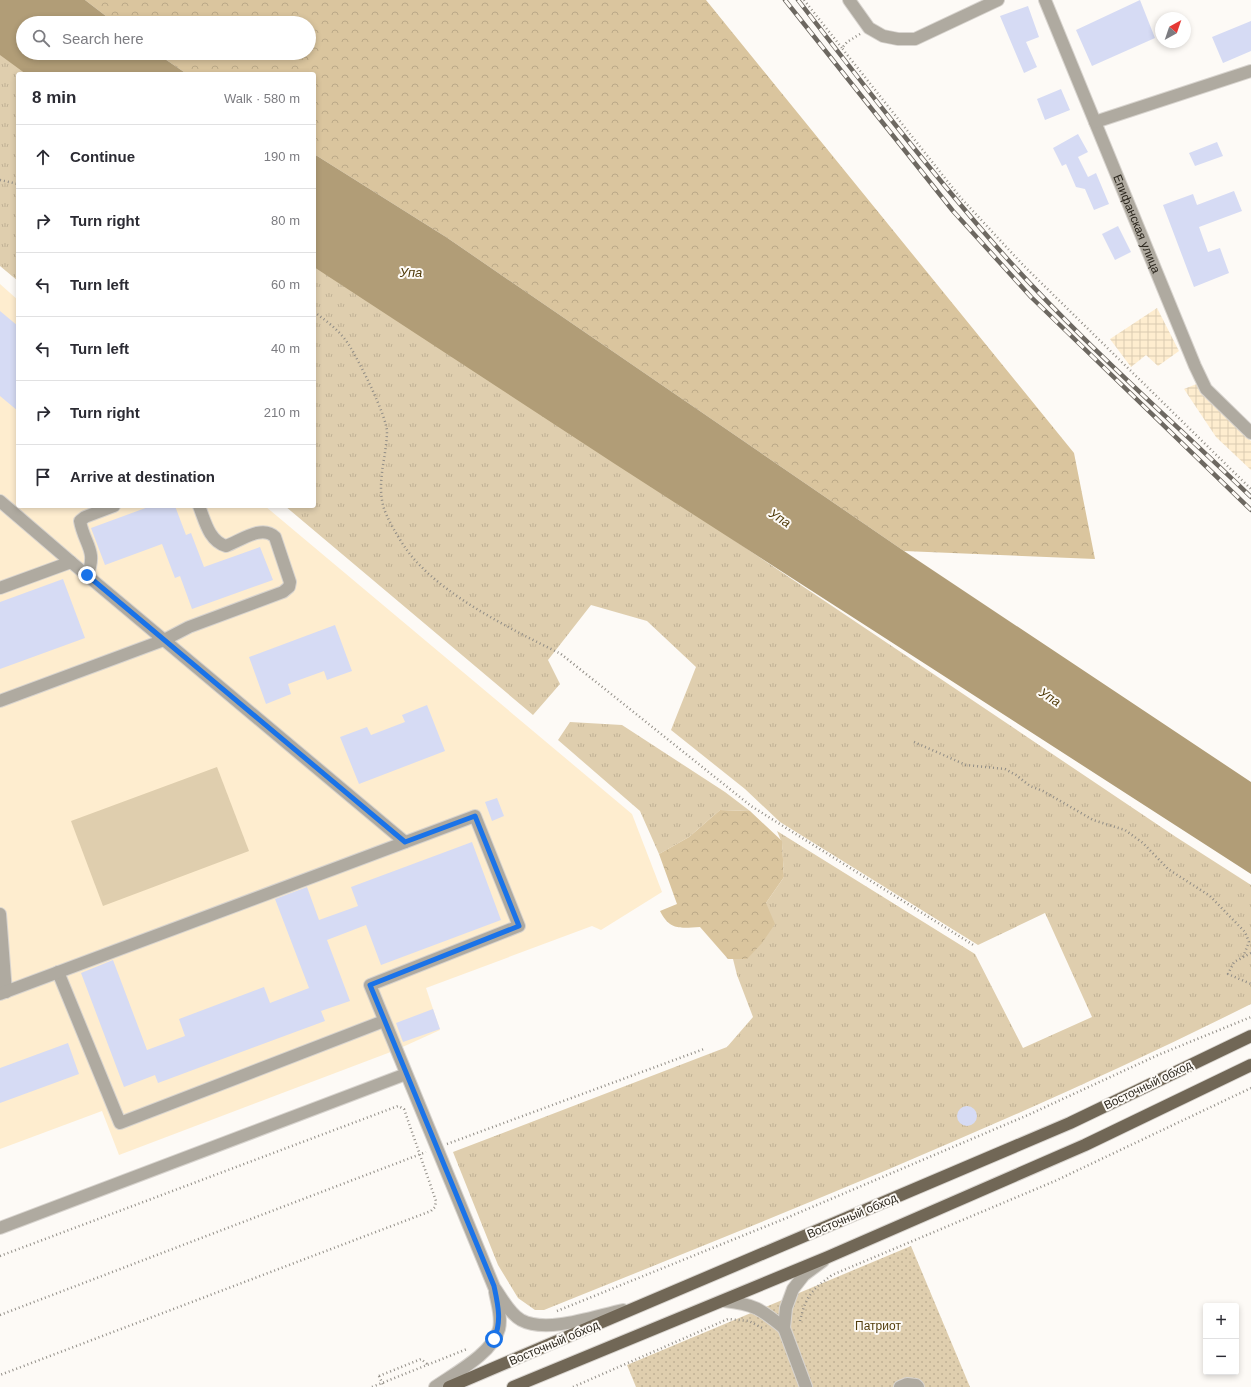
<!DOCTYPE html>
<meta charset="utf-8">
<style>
:root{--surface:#fff;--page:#f2f2f3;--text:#2b2b33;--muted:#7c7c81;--line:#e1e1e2}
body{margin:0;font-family:Arial,sans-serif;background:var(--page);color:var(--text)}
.controls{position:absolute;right:12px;bottom:12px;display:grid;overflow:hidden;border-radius:4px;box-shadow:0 2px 6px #0003}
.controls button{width:36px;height:36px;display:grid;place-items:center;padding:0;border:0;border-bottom:1px solid var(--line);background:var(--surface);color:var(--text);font:20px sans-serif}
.compass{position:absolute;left:1155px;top:12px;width:36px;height:36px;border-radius:50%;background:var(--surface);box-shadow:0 2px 6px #0003;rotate:40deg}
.stop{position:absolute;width:12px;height:12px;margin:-9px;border:3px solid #1a73e8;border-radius:50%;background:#fff}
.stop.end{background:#1a73e8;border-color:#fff;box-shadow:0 1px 4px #0008}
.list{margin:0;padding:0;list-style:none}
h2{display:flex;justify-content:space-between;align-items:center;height:52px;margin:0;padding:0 16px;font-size:17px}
h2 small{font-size:13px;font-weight:400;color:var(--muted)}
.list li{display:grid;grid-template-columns:26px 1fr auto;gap:12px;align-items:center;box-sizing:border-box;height:64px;padding:0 16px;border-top:1px solid var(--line)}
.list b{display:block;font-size:15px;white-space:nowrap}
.list em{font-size:13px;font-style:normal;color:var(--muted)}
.icon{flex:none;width:22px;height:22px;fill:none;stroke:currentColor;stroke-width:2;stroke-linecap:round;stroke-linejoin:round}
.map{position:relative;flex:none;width:1251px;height:1387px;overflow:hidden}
.search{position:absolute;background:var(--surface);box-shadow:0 2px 6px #0003;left:16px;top:16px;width:300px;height:44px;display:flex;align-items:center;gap:10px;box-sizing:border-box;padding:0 14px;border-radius:22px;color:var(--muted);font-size:15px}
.panel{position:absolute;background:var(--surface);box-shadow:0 2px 6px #0003;left:16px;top:72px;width:300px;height:436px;border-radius:4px}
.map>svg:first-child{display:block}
.built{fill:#feedcf}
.industrial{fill:url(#industrial-grid)}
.grass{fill:url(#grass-tufts)}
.forest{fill:url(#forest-crowns)}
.park{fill:url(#park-dots)}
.pitch{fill:#dfceae}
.water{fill:#b19d77}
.building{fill:#d6dbf4}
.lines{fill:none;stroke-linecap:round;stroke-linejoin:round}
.minor-casing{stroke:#d8d4cf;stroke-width:14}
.major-casing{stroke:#d8d4cf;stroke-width:14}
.path{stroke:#918d86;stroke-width:2.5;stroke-dasharray:1 3;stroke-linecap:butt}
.minor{stroke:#afaaa0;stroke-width:12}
.major{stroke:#716756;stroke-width:12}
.rail-casing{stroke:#6d6861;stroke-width:4.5}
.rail{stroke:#fdfaf6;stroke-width:3;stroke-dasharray:9;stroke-linecap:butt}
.path-bridge{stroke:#918d86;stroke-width:2.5;stroke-dasharray:1 3;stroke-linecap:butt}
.route{stroke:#1a73e8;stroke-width:5}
.labels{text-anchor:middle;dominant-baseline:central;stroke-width:4;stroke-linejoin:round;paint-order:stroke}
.street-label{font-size:12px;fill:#2d281f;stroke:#fdfaf6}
.park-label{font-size:12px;fill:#523c0c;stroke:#fdfaf6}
.water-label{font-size:13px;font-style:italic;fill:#4f3a08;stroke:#fdfaf6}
</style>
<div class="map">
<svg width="1251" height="1387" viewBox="0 0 1251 1387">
<defs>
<pattern id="industrial-grid" width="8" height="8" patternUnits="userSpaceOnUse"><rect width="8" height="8" fill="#feedcf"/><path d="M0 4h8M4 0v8" fill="none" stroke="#dacbb1"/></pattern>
<pattern id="grass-tufts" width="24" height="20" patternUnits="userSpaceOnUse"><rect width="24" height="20" fill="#dfceae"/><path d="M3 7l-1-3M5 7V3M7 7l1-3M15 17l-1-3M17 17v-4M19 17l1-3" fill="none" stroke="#c0b195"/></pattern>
<pattern id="forest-crowns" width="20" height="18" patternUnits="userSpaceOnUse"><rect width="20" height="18" fill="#dac59e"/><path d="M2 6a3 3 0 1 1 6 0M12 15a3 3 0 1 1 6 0" fill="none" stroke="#bba988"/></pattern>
<pattern id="park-dots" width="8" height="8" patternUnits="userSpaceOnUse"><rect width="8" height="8" fill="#dfceae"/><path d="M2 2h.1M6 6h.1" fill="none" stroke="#c0b195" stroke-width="1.8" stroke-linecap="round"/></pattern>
</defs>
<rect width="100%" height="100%" fill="#fdfaf6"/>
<path class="built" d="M0,284l18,16v206h247l367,308 30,78 -61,38 -9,-4 -166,62 14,42 -44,20 -277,105 -17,-44 -102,38z"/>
<path class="industrial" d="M1157,308l22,43 -21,15 -12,-11 -15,12 -21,-28z
M1199,383l7,15 45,43v29l-35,-33 -32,-48z"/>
<path class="grass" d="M0,47l41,27h-23v207l-18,-15z
M314,258l862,579 75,48v119c-230,115 -469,210 -707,306h-9l-17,-12 -20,-33 -45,-113 274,-105 26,-30 -16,-42 -4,-16h14l19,-56 18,-26 -2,-34 -5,-12 198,123 48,94 69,-31 -47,-104 -67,32 -198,-123 -35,-33 -74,-59 25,-63 -49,-46 -56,-16 -43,55 12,24 -27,31 -248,-209h29z
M570,722l52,3 103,67 25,19 -30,-1 -31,27 -30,17 -19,-43 -82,-71z"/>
<path class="forest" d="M85,0h621l368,453 21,106 -191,-8 -458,-314 -132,-83v-80h-127l-31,-21h153v-30h-194z
M720,810l30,1 32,30 2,36 -18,26 9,21 -13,19 -15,16h-19l-28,-32c-19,1 -30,4 -40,-16l17,-7 -18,-50 30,-17z"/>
<path class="park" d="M911,1246l59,141h-334l-9,-22z"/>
<path class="pitch" d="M217,767l32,84 -146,55 -32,-85z"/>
<path class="water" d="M0,0h85l30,23h-92v30h133l31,21h-161l-26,-19z
M314,154l132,83 458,314 347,231v92l-636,-410 -301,-197z"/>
<path class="building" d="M1140,0l15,38 -63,28 -16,-36z
M1028,6l11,31 -13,5 11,25 -13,6 -24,-57z
M1251,21v30l-28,12 -11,-26z
M1061,89l9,21 -25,10 -8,-21z
M1078,134l10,18 -10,5 10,20 8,-4 13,31 -15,6 -9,-21 -9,-2 -10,-23 -4,2 -9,-18z
M1217,142l6,14 -28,10 -6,-13z
M1234,191l8,20 -43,16 9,25 12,-4 9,25 -35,14 -31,-82 30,-11 4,11z
M1118,226l13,26 -16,8 -13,-26z
M0,311l18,15v85l-18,-15z
M151,506h24l11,29 5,-2 13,34 56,-20 13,33 -81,29 -12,-33 -5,2 -13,-34 -57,21 -14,-37z
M63,579l22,59 -85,31v-67z
M335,625l17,46 -25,9 -3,-9 -36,13 3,10 -25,10 -17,-47z
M427,705l18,46 -86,33 -19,-47 27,-10 4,8 34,-13 -3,-7z
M497,798l7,18 -12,5 -7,-19z
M472,842l29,78 -120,45 -15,-40 -39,15 23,61 -29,10 4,10 -167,62 -3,-8 -31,12 -43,-114 32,-13 34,90 38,-14 -6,-17 85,-32 6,16 39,-15 -34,-89 32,-12 12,33 39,-14 -7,-19z
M433,1009l7,20 -37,13 -7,-19z
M68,1043l11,31 -79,29v-35z
M957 1116a10 10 0 1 1 20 0a10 10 0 1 1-20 0Z"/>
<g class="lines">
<defs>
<g id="minor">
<path d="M849,0l20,28 14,8 15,3h17l83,-39"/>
<path id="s1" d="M1045,0l150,366 11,23 45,44"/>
<path d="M1095,122l156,-51"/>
<path d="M0,501l71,61"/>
<path d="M87,575c11,-24 -3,-31 -7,-54l5,-4 29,-11"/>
<path d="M0,588l71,-26 334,280"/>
<path d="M0,701l164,-61 25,-13 94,-35 6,-5 1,-5 -15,-45c-13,-13 -35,4 -49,9 -17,-5 -21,-25 -27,-40"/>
<path d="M0,914l6,78"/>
<path d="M58,972l62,151 264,-102"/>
<path d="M0,994l475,-178 44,110 -149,59 124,302c8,11 15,26 27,33 26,14 74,-4 102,-10"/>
<path d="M0,1228l406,-154"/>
<path d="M724,1301c30,3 37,8 60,27"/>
<path d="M435,1387c20,-14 58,-34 64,-58 3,-12 -2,-26 -4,-37"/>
<path d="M806,1387l-22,-59 2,-20 7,-19 11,-14 19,-14"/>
<path d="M900,1387l7,-3 9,1 2,2"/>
</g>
<path id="major" d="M449,1387l621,-264 181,-87
M513,1387l315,-130 257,-112 166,-80"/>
</defs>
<use href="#minor" class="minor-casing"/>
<use href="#major" class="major-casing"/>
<path class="path" d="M804,0l38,48
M860,34l-13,8 -5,6 3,4 115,145 63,68 228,224
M0,180l18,4
M314,312c13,9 27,20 35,33 9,14 39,73 38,88 -1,28 -13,56 0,83 6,13 18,33 27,43 35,40 99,71 147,95l190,152 224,140
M914,742l52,23 39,4 11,6 14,11 13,5 50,29 32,10 18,13 25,26 42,27 35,36 4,10 -6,15
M1251,953l-17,9 -6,12 23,10
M447,1144l257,-95
M0,1256l398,-150 6,3 32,92 -1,6 -4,4 -431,164
M557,1311l227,-92 244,-104 130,-60 93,-38
M0,1315l426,-163
M800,1321c6,-26 12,-31 32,-46l223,-94 196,-93
M379,1376l42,-17 6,5
M372,1387l95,-38
M573,1387l155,-68 21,2 15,8"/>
<use href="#minor" class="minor"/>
<use href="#major" class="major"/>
<defs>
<path id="rail" d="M785,0l168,211 78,86 220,213
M798,0c64,83 128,166 197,245 79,90 170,169 256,252"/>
</defs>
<use href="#rail" class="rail-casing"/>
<use href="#rail" class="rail"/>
<path class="path-bridge" d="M379,1376l5,11"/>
</g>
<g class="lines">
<path class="route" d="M87,575l318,267 70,-26 44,110 -149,59 124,301c4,19 8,35 0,53"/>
</g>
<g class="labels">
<g class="street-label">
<text stroke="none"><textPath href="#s1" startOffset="242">Епифанская улица</textPath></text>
<text transform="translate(1148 1085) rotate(-26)">Восточный обход</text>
<text transform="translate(852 1216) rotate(-23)">Восточный обход</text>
<text transform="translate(554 1343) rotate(-23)">Восточный обход</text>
</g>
<g class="park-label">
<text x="878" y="1326">Патриот</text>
</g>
<g class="water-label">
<text x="411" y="272">Упа</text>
<text transform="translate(780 518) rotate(33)">Упа</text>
<text transform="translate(1050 697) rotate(33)">Упа</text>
</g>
</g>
</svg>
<div class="controls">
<button>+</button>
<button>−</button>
</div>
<svg class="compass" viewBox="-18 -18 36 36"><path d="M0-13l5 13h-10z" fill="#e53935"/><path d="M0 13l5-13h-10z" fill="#7c7c81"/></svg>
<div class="stop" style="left:494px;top:1339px"></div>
<div class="stop end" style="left:87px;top:575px"></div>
<div class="search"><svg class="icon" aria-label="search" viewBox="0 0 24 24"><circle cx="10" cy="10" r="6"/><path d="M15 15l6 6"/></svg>Search here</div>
<section class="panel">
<h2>8 min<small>Walk · 580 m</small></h2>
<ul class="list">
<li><svg class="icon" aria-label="ahead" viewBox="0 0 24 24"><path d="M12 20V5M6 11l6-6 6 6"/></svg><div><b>Continue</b></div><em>190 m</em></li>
<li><svg class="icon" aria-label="right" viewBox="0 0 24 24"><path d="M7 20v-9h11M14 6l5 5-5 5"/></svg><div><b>Turn right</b></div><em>80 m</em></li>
<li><svg class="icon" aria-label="left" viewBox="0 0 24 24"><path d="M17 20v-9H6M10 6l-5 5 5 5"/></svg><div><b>Turn left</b></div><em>60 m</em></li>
<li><svg class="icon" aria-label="left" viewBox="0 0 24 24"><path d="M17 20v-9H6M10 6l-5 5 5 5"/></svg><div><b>Turn left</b></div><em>40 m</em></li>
<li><svg class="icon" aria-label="right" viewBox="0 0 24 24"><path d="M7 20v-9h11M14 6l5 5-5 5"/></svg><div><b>Turn right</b></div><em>210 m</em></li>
<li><svg class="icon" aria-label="arrive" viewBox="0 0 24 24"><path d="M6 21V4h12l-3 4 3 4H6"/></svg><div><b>Arrive at destination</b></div></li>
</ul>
</section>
</div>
